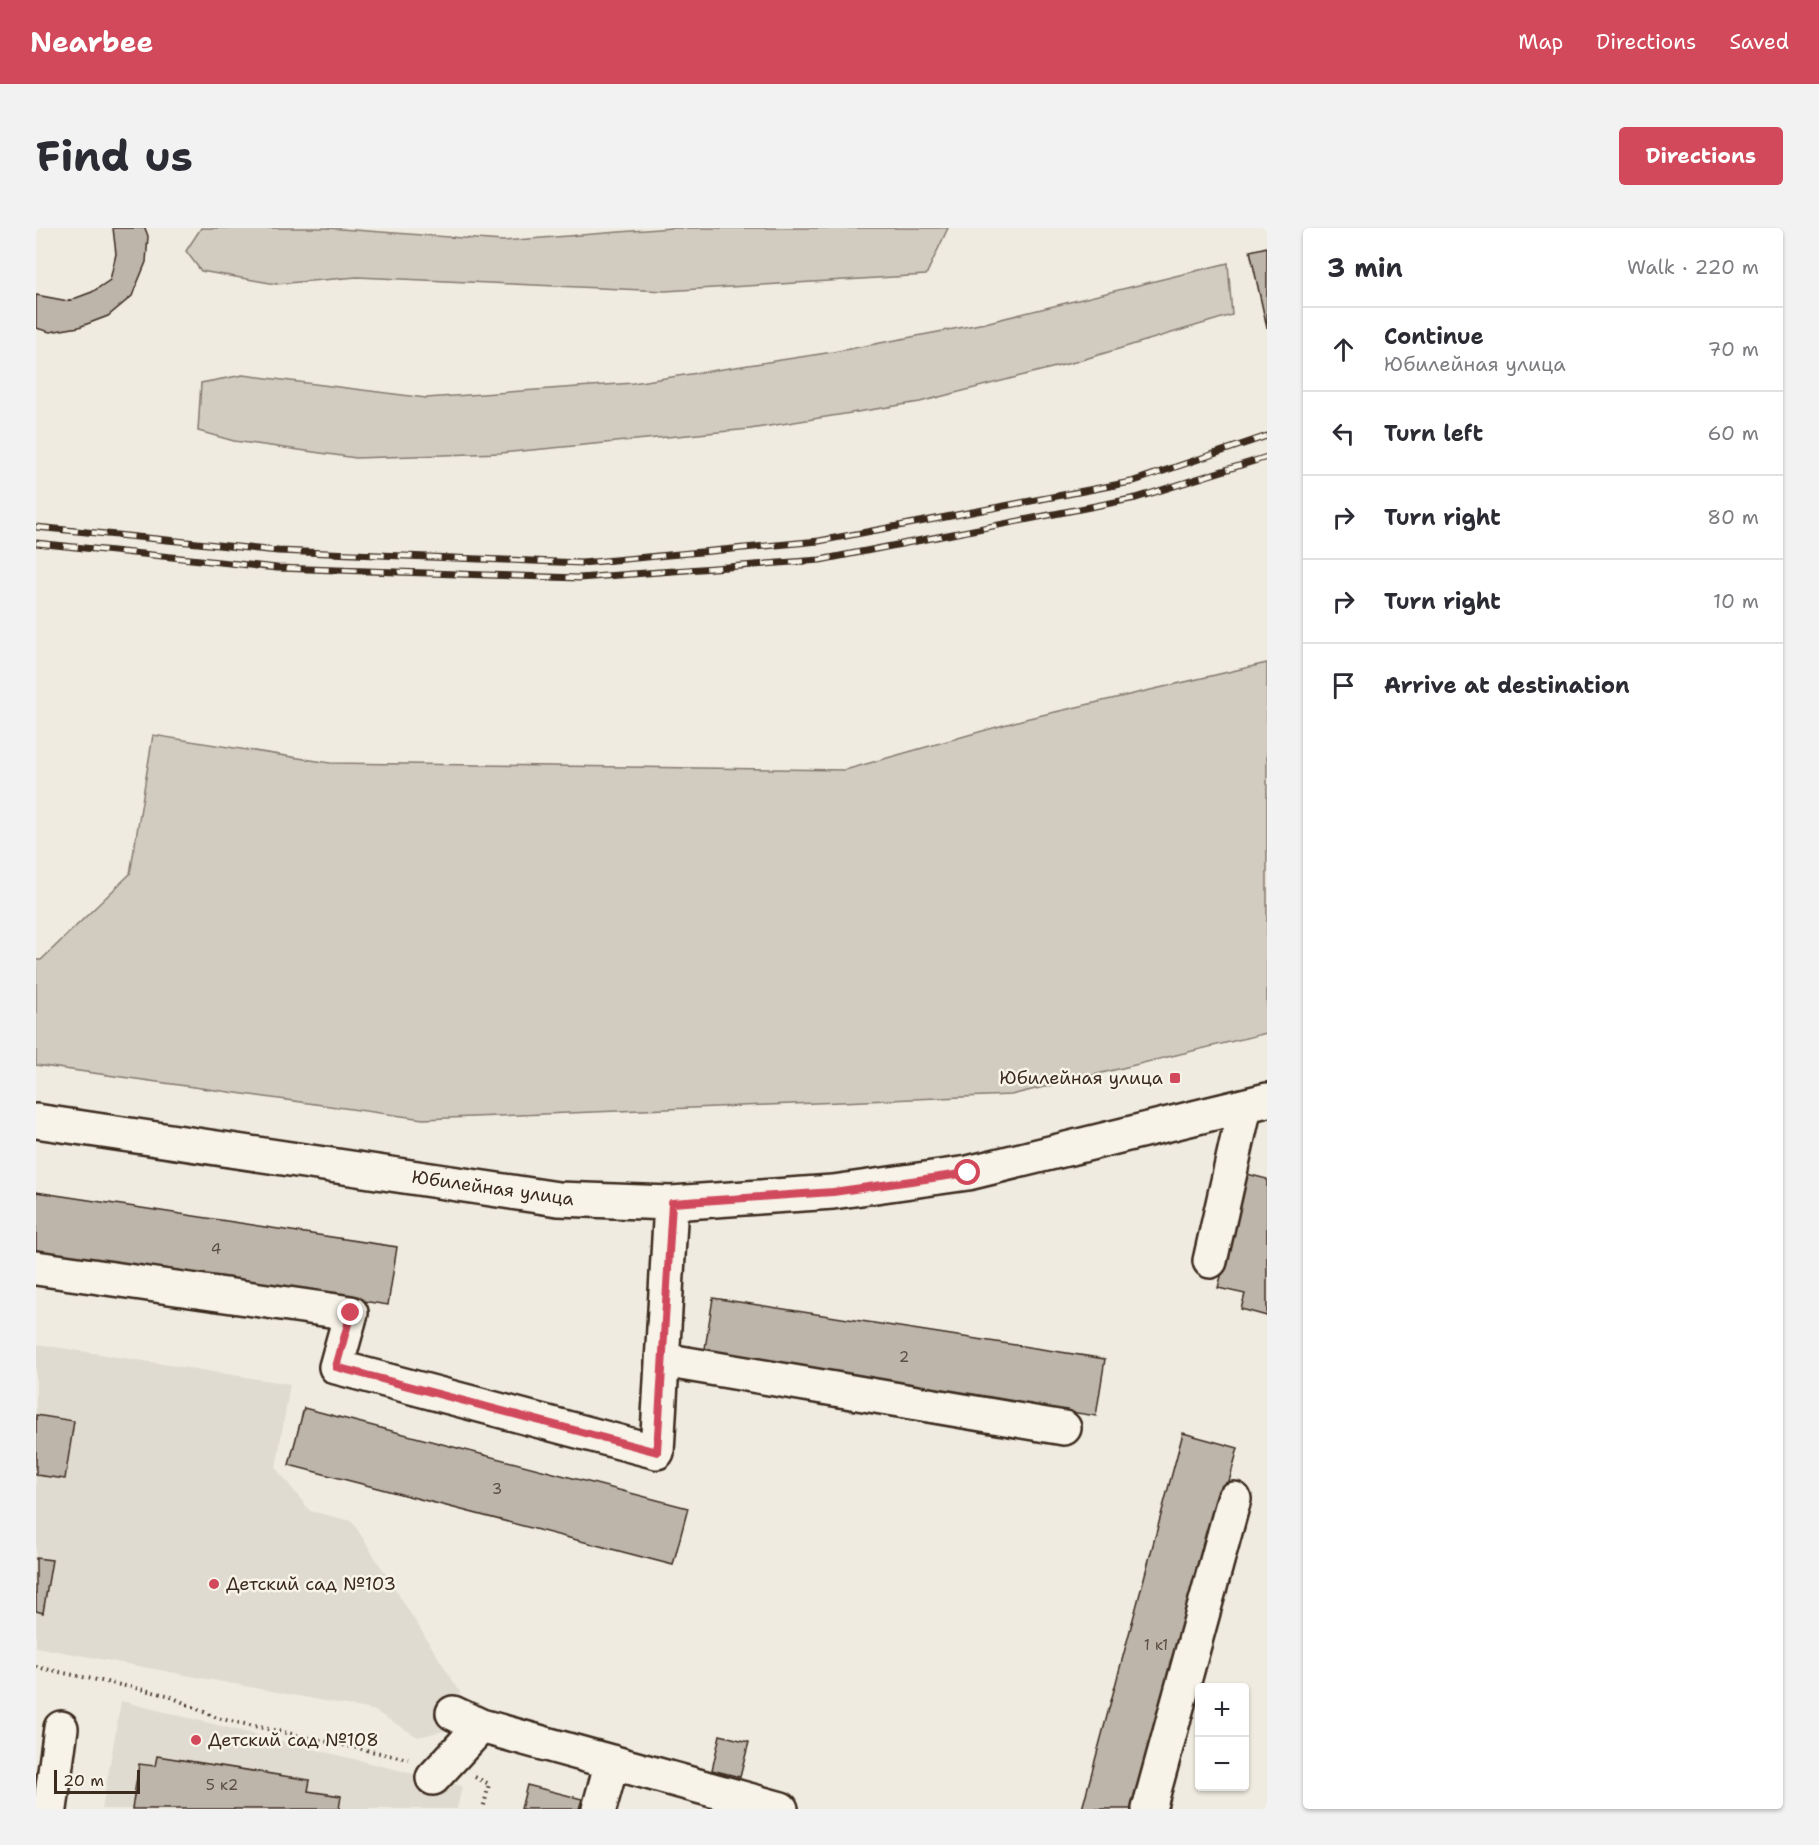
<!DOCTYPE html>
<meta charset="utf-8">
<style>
:root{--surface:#fff;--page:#f2f2f3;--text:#2b2b33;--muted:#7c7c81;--line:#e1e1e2;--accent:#d1495b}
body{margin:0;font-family:"Shantell Sans",sans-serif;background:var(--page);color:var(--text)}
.controls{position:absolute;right:18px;bottom:18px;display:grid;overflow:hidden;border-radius:6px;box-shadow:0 2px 4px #0004}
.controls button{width:54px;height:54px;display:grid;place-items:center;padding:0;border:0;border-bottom:2px solid var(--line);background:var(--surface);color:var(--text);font:30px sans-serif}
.scale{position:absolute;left:18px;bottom:15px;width:86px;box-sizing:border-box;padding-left:6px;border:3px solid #3b2a1e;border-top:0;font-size:16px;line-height:21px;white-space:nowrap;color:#3b2a1e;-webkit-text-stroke:4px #f7f3e8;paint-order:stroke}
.stop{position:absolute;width:18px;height:18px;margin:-14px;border:4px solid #d1495b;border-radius:50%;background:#fff}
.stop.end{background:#d1495b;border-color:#fff;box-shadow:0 2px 6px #0008}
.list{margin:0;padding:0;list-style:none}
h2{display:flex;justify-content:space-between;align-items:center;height:78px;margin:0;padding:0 24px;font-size:26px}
h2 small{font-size:20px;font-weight:400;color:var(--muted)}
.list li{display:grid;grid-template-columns:39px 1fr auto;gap:18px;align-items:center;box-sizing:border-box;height:84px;padding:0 24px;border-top:2px solid var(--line)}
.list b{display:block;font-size:22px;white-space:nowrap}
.list p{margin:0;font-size:20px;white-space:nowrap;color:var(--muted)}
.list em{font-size:20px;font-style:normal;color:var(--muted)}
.icon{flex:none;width:33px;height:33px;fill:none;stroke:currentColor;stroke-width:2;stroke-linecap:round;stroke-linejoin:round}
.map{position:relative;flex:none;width:1231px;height:1581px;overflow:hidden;border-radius:6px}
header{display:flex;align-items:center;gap:36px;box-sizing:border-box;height:84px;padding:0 30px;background:var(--accent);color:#fff}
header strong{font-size:28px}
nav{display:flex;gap:33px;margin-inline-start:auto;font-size:21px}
.intro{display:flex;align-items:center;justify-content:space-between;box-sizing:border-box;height:144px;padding:0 36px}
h1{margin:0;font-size:42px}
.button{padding:15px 27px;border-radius:6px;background:var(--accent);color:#fff;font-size:21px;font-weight:700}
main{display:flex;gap:36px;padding:0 36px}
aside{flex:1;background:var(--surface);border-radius:6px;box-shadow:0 2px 4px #0004}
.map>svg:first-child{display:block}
.built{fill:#e0dbd0}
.green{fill:#d1cbc0;stroke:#867a6f;stroke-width:1.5}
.building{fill:#bdb5aa;stroke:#3b2a1e;stroke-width:1.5}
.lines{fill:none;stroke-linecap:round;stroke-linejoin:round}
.minor-casing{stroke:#3b2a1e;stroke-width:38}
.path{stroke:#3b2a1e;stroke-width:4;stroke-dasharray:1.5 4.5;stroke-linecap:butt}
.minor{stroke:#f7f3e8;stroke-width:33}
.rail-casing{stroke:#3b2a1e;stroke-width:7}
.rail{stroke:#f7f3e8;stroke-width:4.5;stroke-dasharray:14;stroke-linecap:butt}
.route{stroke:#d1495b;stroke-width:8}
.poi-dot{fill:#d1495b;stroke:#f7f3e8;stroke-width:2}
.labels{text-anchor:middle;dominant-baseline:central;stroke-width:5;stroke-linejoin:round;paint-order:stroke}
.number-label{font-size:15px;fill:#5c4d41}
.poi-label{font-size:18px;fill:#3b2a1e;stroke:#f7f3e8;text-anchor:start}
.street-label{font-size:18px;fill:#3b2a1e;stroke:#f7f3e8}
</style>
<header>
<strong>Nearbee</strong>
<nav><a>Map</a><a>Directions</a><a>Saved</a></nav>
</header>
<div class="intro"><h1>Find us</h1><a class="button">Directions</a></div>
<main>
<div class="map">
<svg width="1231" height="1581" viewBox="0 0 1231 1581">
<rect width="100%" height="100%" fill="#efebe0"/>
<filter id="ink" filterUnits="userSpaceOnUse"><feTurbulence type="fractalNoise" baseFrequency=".0167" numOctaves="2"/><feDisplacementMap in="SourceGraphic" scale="12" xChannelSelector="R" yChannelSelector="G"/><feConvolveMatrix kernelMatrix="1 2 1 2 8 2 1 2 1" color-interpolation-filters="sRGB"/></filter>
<g filter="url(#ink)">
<path class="built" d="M0,1116l254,40 -14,84 34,43 42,10 108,171 -12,38 -30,7 -45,-27 -337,-63z
M85,1473l341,85 -5,23h-355z"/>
<path class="green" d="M165,0h126l176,13 168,-13h277l-22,47 -261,16 -308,-14 -81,7 -75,-13 -15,-20z
M1192,35l4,52 -157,47 -155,40 -170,27 -249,24 -145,5 -122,-17 -36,-10 3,-48 42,-8 183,23 207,-15 200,-31 152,-29z
M1231,435v370l-256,62 -588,24 -387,-54v-105h5l89,-86 23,-139 177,28 515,7 180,-51z"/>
<path class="building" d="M77,0h32l3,8 -2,26 -14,34 -24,20 -29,11 -29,5 -14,-4v-33l32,6 24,-9 18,-12 6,-26z
M1231,19v81l-17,-77z
M1211,946l20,5v137l-26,-7 4,-15 -27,-6z
M0,964l361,55 -9,58 -352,-54z
M677,1070l392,61 -9,57 -392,-61z
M268,1180l384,100 -15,57 -384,-100z
M0,1187l38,6 -9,58 -29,-4z
M1147,1205l55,15 -97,361h-59z
M0,1330l16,2 -9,53 -7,-2z
M684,1507l29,7 -9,35 -28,-7z
M121,1528l153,24 -2,11 33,5 -2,13h-207l7,-45 16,2z
M491,1557l55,14 -3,10h-58z"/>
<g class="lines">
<defs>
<path id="minor" d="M0,893l522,78 113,4 162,-11 135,-19 299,-73
M1174,1033l35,-155
M0,1040l315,45 -15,54 321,85 14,-249
M627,1132l401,68
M417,1485l28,13 300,83
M397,1550l48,-52
M14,1581l11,-81
M563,1581l13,-47
M1113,1581l85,-310"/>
</defs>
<use href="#minor" class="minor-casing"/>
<path class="path" d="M0,1439l131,28 50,23 191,41
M439,1549l14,7 -6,25"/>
<use href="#minor" class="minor"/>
<defs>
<path id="rail" d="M0,299l242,24 304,12 237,-22 312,-59 136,-46
M0,315l241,25 302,10 241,-18 316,-62 131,-41"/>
</defs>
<use href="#rail" class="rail-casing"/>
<use href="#rail" class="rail"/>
</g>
</g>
<g class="lines" filter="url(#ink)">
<path class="route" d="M315,1085l-15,54 321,85 15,-249 161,-11 135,-19"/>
</g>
<g class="poi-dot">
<rect x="1133" y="844" width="12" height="12" rx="3"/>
<circle cx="178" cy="1356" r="6"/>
<circle cx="160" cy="1512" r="6"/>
</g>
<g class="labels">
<g class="number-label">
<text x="180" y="1021">4</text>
<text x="868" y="1129">2</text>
<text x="461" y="1261">3</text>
<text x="1120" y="1417">1 к1</text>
<text x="186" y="1557">5 к2</text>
</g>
<g class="poi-label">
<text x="1127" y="850" text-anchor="end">Юбилейная улица</text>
<text x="190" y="1356">Детский сад №103</text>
<text x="172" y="1512">Детский сад №108</text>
</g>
<g class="street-label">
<text transform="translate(457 960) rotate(8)">Юбилейная улица</text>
</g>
</g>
</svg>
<div class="controls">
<button>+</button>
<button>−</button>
</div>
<div class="scale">20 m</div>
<div class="stop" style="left:932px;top:945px"></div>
<div class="stop end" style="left:315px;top:1085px"></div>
</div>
<aside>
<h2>3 min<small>Walk · 220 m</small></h2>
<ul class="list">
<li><svg class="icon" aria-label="ahead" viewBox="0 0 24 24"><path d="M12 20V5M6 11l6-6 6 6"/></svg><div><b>Continue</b><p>Юбилейная улица</p></div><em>70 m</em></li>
<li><svg class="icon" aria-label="left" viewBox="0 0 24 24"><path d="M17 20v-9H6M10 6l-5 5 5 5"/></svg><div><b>Turn left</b></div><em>60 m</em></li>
<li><svg class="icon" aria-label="right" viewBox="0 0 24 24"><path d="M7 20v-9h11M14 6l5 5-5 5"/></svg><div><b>Turn right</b></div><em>80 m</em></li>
<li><svg class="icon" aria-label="right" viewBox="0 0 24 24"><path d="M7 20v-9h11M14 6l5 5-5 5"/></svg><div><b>Turn right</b></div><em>10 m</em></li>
<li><svg class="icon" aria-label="arrive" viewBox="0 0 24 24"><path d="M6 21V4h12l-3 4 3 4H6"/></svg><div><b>Arrive at destination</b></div></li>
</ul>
</aside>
</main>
